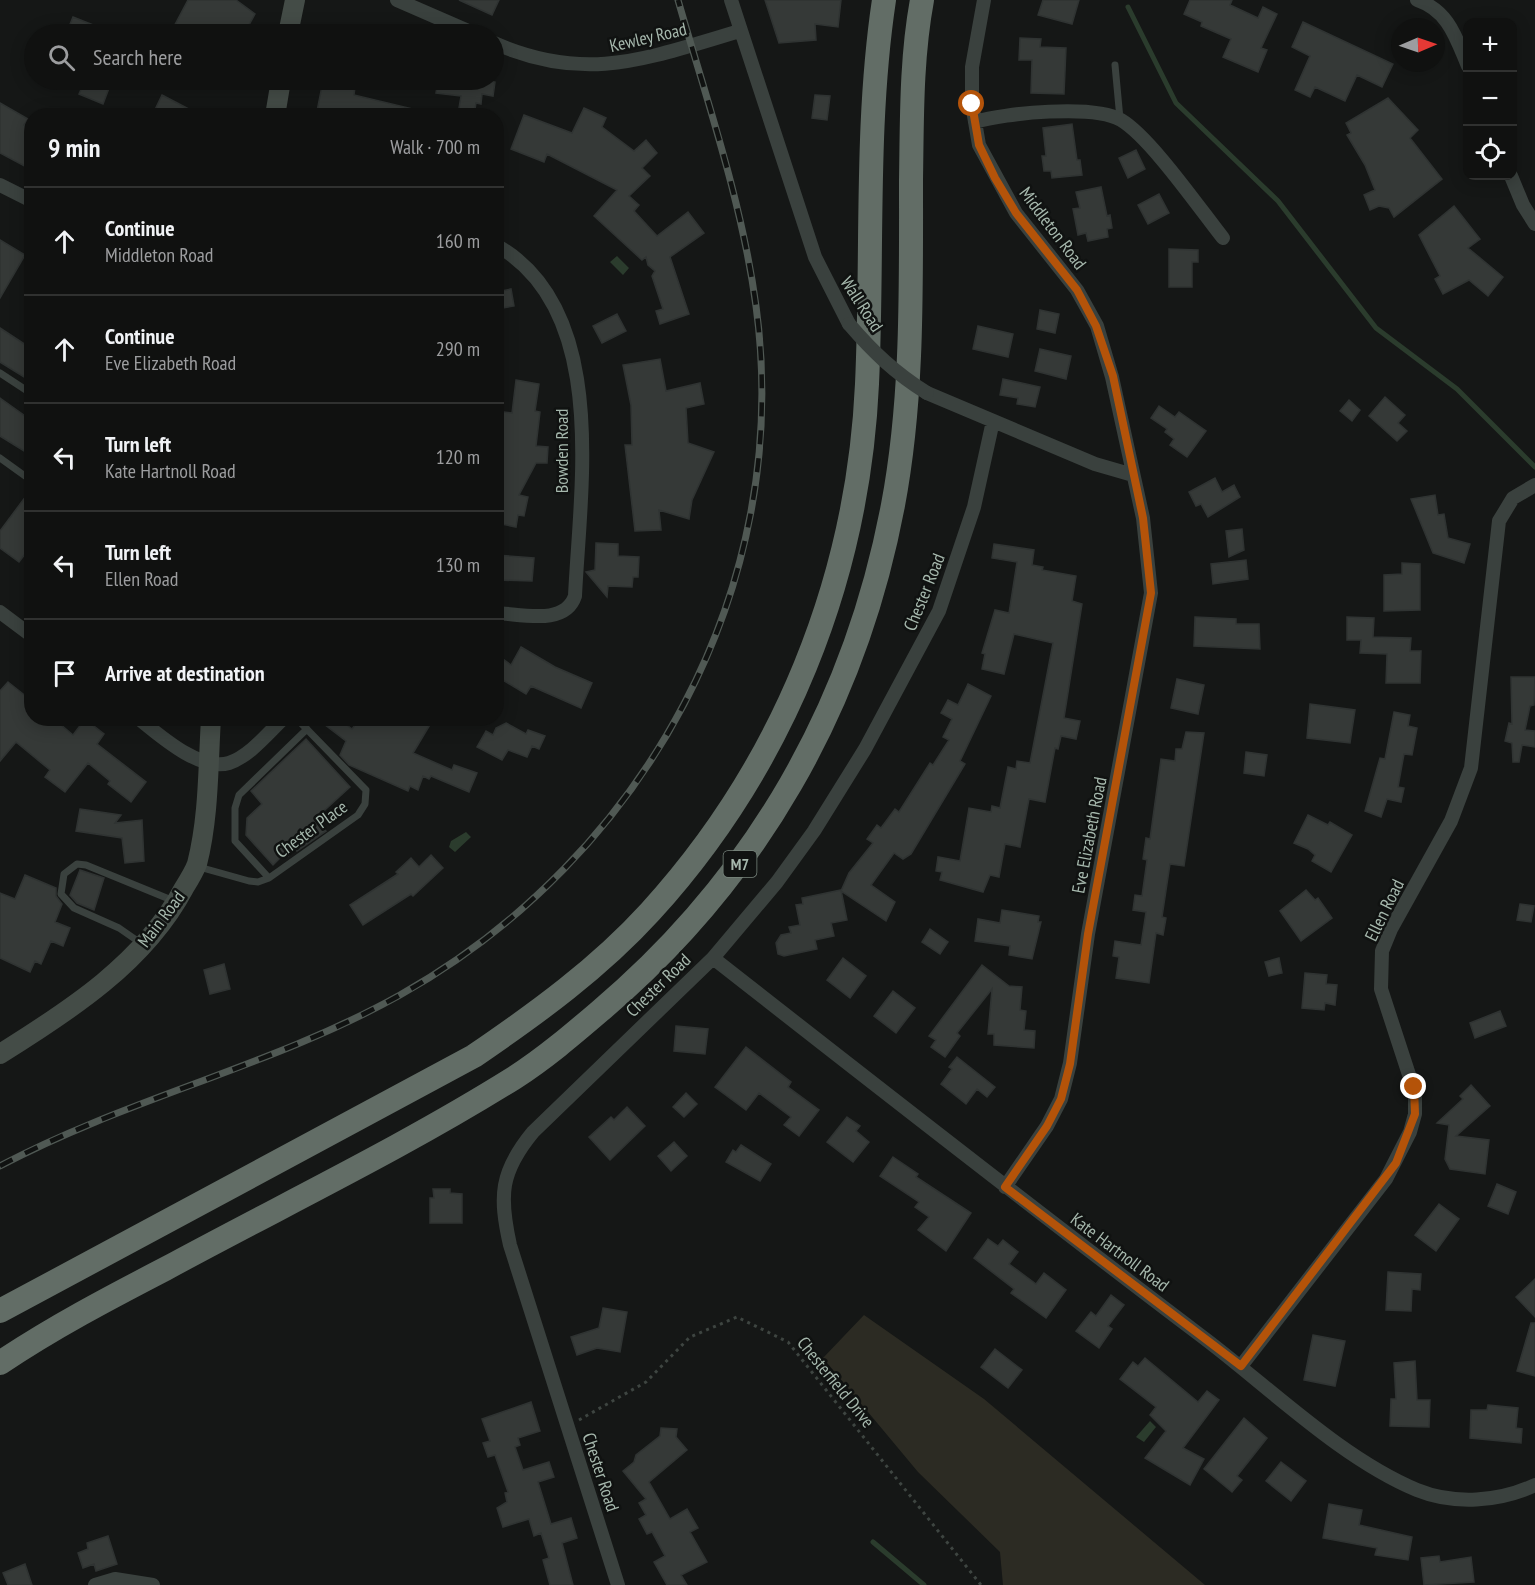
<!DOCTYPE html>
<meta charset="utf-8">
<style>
:root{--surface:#101110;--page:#191a19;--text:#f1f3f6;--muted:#9c9d9f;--line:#303130}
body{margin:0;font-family:"PT Sans Narrow",sans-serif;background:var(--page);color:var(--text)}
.controls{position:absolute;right:18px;top:18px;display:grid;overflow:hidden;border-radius:12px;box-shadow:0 3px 15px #0003}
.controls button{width:54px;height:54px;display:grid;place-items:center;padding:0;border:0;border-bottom:2px solid var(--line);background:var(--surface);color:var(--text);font:30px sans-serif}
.compass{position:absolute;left:1391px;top:18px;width:54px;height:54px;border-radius:50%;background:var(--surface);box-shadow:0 3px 15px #0003;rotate:88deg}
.stop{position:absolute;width:18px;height:18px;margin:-14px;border:4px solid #b45309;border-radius:50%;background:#fff}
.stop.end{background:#b45309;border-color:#fff;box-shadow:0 2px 6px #0008}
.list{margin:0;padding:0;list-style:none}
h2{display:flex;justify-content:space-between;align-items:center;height:78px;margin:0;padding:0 24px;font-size:26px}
h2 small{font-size:20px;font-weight:400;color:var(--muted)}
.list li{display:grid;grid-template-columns:39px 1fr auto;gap:18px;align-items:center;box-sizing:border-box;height:108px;padding:0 24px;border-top:2px solid var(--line)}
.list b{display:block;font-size:22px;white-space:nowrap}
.list p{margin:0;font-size:20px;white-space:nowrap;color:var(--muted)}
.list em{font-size:20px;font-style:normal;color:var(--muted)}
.icon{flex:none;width:33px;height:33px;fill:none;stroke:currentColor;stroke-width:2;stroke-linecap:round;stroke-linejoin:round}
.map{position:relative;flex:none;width:1535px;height:1585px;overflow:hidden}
.search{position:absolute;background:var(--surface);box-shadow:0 3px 15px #0003;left:24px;top:24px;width:480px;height:66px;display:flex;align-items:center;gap:15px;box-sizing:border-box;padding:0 21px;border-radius:33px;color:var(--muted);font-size:22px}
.panel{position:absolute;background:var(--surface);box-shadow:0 3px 15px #0003;left:24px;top:108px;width:480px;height:618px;border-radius:24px}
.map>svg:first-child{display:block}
.green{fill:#2c2b23}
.water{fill:#2b3c2d}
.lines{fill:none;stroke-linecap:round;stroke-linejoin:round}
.stream{stroke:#2b3c2d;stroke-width:5}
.building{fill:#353937;stroke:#2f3332;stroke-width:1.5}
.path{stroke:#3e4541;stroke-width:3;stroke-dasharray:3 4.5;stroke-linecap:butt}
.service{stroke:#3a413e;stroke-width:7}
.minor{stroke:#3a413e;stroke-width:14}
.secondary{stroke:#444c47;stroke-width:20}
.motorway{stroke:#626d66;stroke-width:24}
.rail-casing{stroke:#505954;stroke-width:7}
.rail{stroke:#101211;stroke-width:4.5;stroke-dasharray:14;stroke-linecap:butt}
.minor-bridge{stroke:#3a413e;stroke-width:14}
.route{stroke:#b45309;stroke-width:8}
.labels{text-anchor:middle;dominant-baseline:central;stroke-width:5;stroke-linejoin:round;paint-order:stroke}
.shield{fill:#101211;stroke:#79867e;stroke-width:1.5}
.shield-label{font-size:16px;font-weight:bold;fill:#a6b8ad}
.street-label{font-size:18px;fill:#a6b8ad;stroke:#101211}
</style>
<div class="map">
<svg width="1535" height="1585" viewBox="0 0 1535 1585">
<rect width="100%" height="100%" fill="#151716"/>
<path class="green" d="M864,1315l120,84 221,186h-202l-3,-33 -82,-80 -95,-114z"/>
<path class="water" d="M617,256l12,12 -6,7 -13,-13z
M466,832l5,5 -16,15 -6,-5 2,-6z
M1150,1421l6,6 -12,15 -8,-5z"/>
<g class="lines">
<path class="stream" d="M1128,7l48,96 102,98 98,127 81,61 78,78
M873,1542l51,43"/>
</g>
<path class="building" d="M188,0h48l19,14 -11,20h-74z
M459,0h40l-7,15z
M765,0h76l-3,27 -23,-3 1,16 -37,3z
M1043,0h36l-7,24 -34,-9z
M1190,0h42l-2,5 28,13 5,-11 14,7 -16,34 6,2 -9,22 -35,-15 8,-18 -30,-13 1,-4 -18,-8z
M73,17l43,17h-50z
M1303,22l90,42 -11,23 -25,-12 -12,26 -30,-14 -5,10 -15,-7 15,-34 -18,-9z
M1020,38l21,1 -1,8 26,1 -2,46 -33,-1 1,-33h-13z
M85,80h17l9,3 -8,21 -24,-10z
M438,80h46l11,2 -2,14 -11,-2 -1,10 -5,-1 -2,13 -16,-2 3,-18 -25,-3z
M323,81l32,6 -1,8 63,15 -1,6h-100z
M162,95l40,21h-50z
M815,95l15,1 -3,24 -15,-2z
M1388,98l30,32 -8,8 32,41 -48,38 -5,-9 -10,-2 -9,4 -6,-15 11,-5 -10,-25 -18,-30 4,-2 -5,-10z
M0,103l28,16 -4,6 8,4v41l-32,-17z
M584,108l22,10 -4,9 32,24 12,-11 11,13 -15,15 8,8 -21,20 10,9 -5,6 23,25 31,-24 16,21 -34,24 19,57 -29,10 -4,-13 7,-2 -11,-33 3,-5 -7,-6 -2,-8 -4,3 -48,-44 23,-26 -70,-36 -3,8 -33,-13 13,-34 48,18z
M1072,124l5,36h3l2,15 -30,3 -1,-7h-7l-2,-15h4l-3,-28z
M1136,150l9,19 -17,9 -9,-20z
M1101,187l6,29 3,-1 2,13 -5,1 1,8 -20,4 -2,-8 -8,2 -5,-26 7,-1 -4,-16z
M1159,194l10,19 -21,11 -10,-19z
M1454,206l26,33 -12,9 35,29 -15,19 -19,-16 -26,14 -8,-15 5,-3 -21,-41z
M0,240l25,15 -25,43z
M1169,249l29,1v12h-6v25h-23z
M511,289l3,17 -18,3v-17z
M1040,310l19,4 -4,19 -18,-4z
M617,314l9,17 -24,12 -9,-17z
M978,326l35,8 -5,23 -35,-8z
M0,328l32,21v33l-32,-20z
M1040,349l31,7 -5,23 -31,-8z
M660,359l6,32 34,-8 4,21 -18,4 2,35 26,9 -22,48 -3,19 -30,-9 2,20 -26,1 -10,-86h7l-1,-40 -8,-40z
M1003,379l37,8 -5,20 -18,-3 1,-6 -18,-3z
M516,380l23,4 -4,27 5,1 -4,34 12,1 -1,16h-11l-17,32 9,2 -4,19 -6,-1 -2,12 -20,-4v-112l16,2z
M1385,397l20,18 -7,8 9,8 -10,10 -28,-25z
M0,398l32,23v35l-32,-20z
M1349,400l11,10 -8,11 -12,-10z
M1159,406l16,11 4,-5 27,19 -19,26 -17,-12 4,-6 -9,-7 2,-3 -16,-11z
M1215,478l7,14 12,-7 6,12 -32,20 -7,-13 -5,2 -7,-14z
M32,488v57l-13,17 -19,-14v-17z
M1435,495l3,20 6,-1 4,24 22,6 -6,19 -31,-10 -22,-54z
M1242,529l2,21 -15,7 -3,-26z
M596,543l22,1v12l21,1 -1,20h-5l-1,10 -24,-1 -1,11 -21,-25 9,-2z
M994,544l40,6 -2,15 11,2 -1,3 34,6 -4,25 10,3 -18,114 16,3 -4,18 -15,-3 -3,13 -3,-1 -10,54 -16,-3 -9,48 -15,-3 -6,33 -9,-2 -7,17 -43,-12 2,-8 -6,-1 2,-14 22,4 9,-53 22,4 1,-6 8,2 8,-41 8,2 1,-8 13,2 23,-120 -39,-9 -10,40 -22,-5 3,-15 -3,-1 13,-43 14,3 8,-51 -25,-4z
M496,555l38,3 -2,23 -36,-1z
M1246,560l2,19 -35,5 -2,-20z
M1402,563l18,1v46l-36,1v-36l18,-1z
M1195,617l41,2v5h23l1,25 -66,-3z
M1347,617l27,1 -1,19 38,1 -1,13h11l-1,32h-34l1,-29 -27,-1 1,-13h-14z
M521,647l34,20 37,16 -11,25 -50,-22 -5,8 -30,-18v-22l15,11z
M1511,677h24l-1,28 -4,1 -5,24 10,1v16l-13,-2 -3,17h-6l-1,-19 -7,-2 4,-18 3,1z
M1177,679l27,6 -6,29 -27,-6z
M8,682l24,19v17h21l20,17 12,-16 19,15 -7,10 49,38 -15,20 -23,-18 2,-3 -22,-18 -23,29 -20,-15 5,-7 -34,-28 -16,19v-70z
M968,684l23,12 -31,65 5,3 -54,90 -8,5 -9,-6 -23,32 24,17 -9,19 -45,-30 8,-18 24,-30 -6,-4 10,-14 4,3 14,-19 4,3 31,-49 3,2 16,-25 -6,-3 9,-18 -11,-6 7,-13 10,5z
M1310,704l45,6 -5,33 -43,-5z
M1394,712l16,3 -2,11 9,2 -5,27 -8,-1 -6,33 6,1 -3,14 -14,-3 -6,18 -16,-6 15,-53 5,1z
M316,718h22l14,11 8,-11h74l-21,35 39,17 2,-5 23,8 -8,19 -38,-16 -2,3 -6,-3 -5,14 -8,-4 -2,5 -59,-26 -9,-10 6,-14z
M506,723l20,11 2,-4 17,6 -6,13 -7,-3 -5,11 -19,-7 -6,10 -25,-13 9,-16 7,4 3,-7z
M1186,732l18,1 -20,133 -14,-2 -8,53 4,1 -3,17 -7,-2 -7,50 -33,-5 3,-21 -6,-1 2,-15 26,4 5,-33 -13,-2 2,-15 7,1 5,-36 -4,-1 3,-21 4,1 11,-80 14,2 1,-12h6z
M306,739l44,48 -35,32 11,12 -29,20 -2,-2 -7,7 -3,-3 -12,12 -27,-30 1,-17 15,-14 -11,-13z
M1246,752l21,3 -3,21 -20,-3z
M80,809l41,6 -6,8 27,-3 2,41 -19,2 -3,-25 -46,-7z
M1308,815l20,10 2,-3 22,13 -21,37 -19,-11 3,-6 -7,-6 -14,-6z
M431,855l12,13 -30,28 -2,-2 -48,31 -13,-20 48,-31 -2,-2 15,-14 8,9z
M80,870l24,8 -10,32 -17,-7 -7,-8z
M25,875l31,13v8l6,8 -7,18 15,6 -7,18 -12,-5 -10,23 -6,-3 -5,11 -30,-14v-65l15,6z
M841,890l6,30 -16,3 3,13 -19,4 2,9 -33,7 -6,-2 -2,-11 5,-8 10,-2 -2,-6 11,-2 -4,-20 7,-1 -1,-6z
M1306,890l9,10 3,-2 14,20 -31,23 -21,-30z
M1520,904l14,2 -3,16 -14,-2z
M1002,910l37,6 -1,6h3l-9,37 -23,-4 1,-9 -35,-5 3,-22 22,4z
M930,929l18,13 -8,12 -18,-12z
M843,958l23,18 -16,22 -23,-18z
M1279,958l3,15 -13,3 -4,-14z
M224,964l6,25 -20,5 -6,-24z
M982,965l27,21 13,1 -2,23 6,1 -2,19 11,1 -1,17 -40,-3v-11h-6l4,-45 -35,44 3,3 -15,21 -14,-10 5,-7 -7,-4z
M1305,973l22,2 -1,9 11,1 -2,20 -10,-2 -1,7 -22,-2z
M893,991l22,17 -19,25 -22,-17z
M1500,1011l6,15 -31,12 -5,-15z
M676,1026l32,3 -3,25 -31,-3z
M746,1047l45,35 -3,5 31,23 -20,26 -15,-11 7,-8 -32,-24 -13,17 -31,-23z
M957,1057l38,30 -8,10 -10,-8 -11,15 -25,-20 11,-15 -3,-2z
M1471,1085l19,21 -34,30 33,4 -4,34 -35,-5 -5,-10 4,-34 -12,-2 26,-24 -3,-3z
M686,1093l11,11 -13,13 -11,-10z
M627,1107l18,19 -35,34 -21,-23 22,-20 3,3z
M847,1117l13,9 -4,5 13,11 -16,20 -26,-20z
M674,1142l13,14 -16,15 -13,-15z
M741,1145l30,19 -11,17 -34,-19 7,-12 3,2z
M893,1157l25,17 -2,3 55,36 -25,38 -28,-21 11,-13 -14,-10 4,-5 -39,-26z
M1497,1184l19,8 -8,22 -20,-8z
M433,1189h17v4l12,1v29h-32v-25h4z
M1439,1204l20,15 -23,32 -21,-16z
M988,1239l10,7 5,-6 15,12 -9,12 27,20 8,-11 22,17 -20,28 -35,-25 3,-4 -40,-31z
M1388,1272l33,2 -1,16 -8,-1 -1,22 -25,-1z
M1535,1279v38l-19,-20z
M1111,1295l13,10 -16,21 4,3 -13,19 -23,-17 15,-19 5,4z
M603,1308l24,4 -7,40 -23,-4 -20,7 -6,-18 28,-9z
M1531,1323h4v53l-18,-5z
M1313,1335l32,6 -10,45 -31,-6z
M995,1349l27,21 -14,18 -27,-21z
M1145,1358l53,44 9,-11 12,9 -36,48 21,11 -14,26 -45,-27 21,-27 -16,-16 6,-8 -36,-28 13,-17 5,4z
M1415,1361l2,39h13l-1,27 -39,-1 1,-27h5l-2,-36z
M531,1402l9,29 -22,7 2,7 -5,2 8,23 26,-8 5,15 -16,5 13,42 20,-6 6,20 -15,5 11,42h-23l-7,-25 6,-2 -8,-25 -7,3 -5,-17 -26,8 -6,-19 10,-6 -2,-9 3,-1 -13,-37 -7,2 -5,-14 7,-2 -8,-22z
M1488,1405l30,3 -2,20 6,1 -1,14 -51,-5 1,-28h16z
M1244,1418l23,20 -30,38 5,4 -10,12 -28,-23z
M661,1428l16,1 -1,8 11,13 -38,32 21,37 17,-10 11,19 -8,4 17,30 -26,13 6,10h-20l-13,-23 11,-6 -13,-24 -5,2 -8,-15 7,-4 -7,-12 7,-4 -23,-28 11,-9 2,-7 24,-19z
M1281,1462l25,19 -15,20 -25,-20z
M1329,1504l33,6 -3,15 53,12 -4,23 -33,-5 2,-7 -54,-10z
M108,1536l9,28 -21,7 -2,-7 -11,4 -5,-15 10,-4 -1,-6z
M1439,1556l1,6 31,-5 3,25 -50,3 -3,-27z
M25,1564l7,21h-24l-5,-12z"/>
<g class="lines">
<path class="path" d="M579,1420l67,-38 44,-45 47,-20 51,25 193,243"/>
<path class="service" d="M1115,65l5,54
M0,373l32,21
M0,458l32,23
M199,867l50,14 9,1 11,-4 89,-63 7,-11 1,-14 -70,-72
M269,878l-34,-37v-33l4,-13 68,-66
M142,944l-23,-16 -45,-20 -13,-14 3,-20 13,-10 9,1 88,36"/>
<path class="minor" d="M397,0l78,34
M731,0l84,257 34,67
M984,0l-12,67v37l7,41 37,68 61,77 20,36 15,51 31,141 8,75 -63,341 -18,129 -9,36 -14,27 -42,61
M1417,0c32,11 39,38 51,66
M494,43c94,41 153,15 246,-12
M975,122c30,-9 119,-18 146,-2 29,17 79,89 102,118
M1511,176l12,29 12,19
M0,185l32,16
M496,245c114,64 84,243 79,351 -10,30 -53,18 -79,17
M927,393l168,71 38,11
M0,612l32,24
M138,718c20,16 62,54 91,45 21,-7 39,-30 55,-45
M713,958c162,127 323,253 487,377 67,50 140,123 217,155 37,15 82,12 118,-5
M1241,1366l145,-187 24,-47 5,-18v-21l-34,-104 1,-38 9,-22 60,-108 20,-53 28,-247 14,-23 22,-13
M95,1585l20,-6 38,6
M618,1585l-108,-340c-11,-49 -10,-73 23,-113l180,-174 64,-76 37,-51 51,-82 74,-138 35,-104 19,-86"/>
<path class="secondary" d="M288,34l7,-34
M275,116l6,-36
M0,1054c69,-43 145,-92 184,-166 5,-8 10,-16 13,-24 12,-47 11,-97 14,-146"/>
<path class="motorway" d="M0,1311l474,-255c63,-43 125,-88 176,-144 133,-146 208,-332 217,-528 6,-128 -2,-258 17,-384
M0,1363c52,-35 109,-65 165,-94 116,-63 237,-121 349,-191 31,-20 58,-43 86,-67 156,-132 255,-305 293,-506 20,-106 18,-216 18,-325 1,-59 0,-121 11,-180"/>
<defs>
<path id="rail" d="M0,1166c128,-68 273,-100 400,-171 244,-137 394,-408 356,-689 -14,-104 -49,-205 -78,-306"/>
</defs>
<use href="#rail" class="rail-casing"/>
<use href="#rail" class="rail"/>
<path class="minor-bridge" d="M849,324c24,28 46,49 78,69"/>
</g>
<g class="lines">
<path class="route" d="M972,104l7,41 16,33 21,35 61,77 19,36 17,50 30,142 8,75 -63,341 -18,130 -9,35 -14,27 -42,61 236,179 155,-203 19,-49 -1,-27"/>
</g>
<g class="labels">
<rect class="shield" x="723.5" y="851" width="33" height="26" rx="4.5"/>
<g class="shield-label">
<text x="740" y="864">M7</text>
</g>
<g class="street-label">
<text transform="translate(648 37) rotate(-13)">Kewley Road</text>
<text transform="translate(1053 228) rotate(53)">Middleton Road</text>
<text transform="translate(862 304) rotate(57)">Wall Road</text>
<text transform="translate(561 451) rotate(-90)">Bowden Road</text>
<text transform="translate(924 592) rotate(-68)">Chester Road</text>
<text transform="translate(311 829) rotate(-36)">Chester Place</text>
<text transform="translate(1089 835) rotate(-79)">Eve Elizabeth Road</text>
<text transform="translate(1384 910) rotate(-64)">Ellen Road</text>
<text transform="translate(161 919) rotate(-53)">Main Road</text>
<text transform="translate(658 985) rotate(-44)">Chester Road</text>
<text transform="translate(1120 1252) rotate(37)">Kate Hartnoll Road</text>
<text transform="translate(836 1382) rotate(51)">Chesterfield Drive</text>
<text transform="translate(601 1472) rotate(72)">Chester Road</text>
</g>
</g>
</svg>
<div class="controls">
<button>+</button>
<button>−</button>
<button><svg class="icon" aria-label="locate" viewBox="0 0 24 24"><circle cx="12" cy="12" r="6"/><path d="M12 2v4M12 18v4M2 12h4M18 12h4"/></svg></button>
</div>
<svg class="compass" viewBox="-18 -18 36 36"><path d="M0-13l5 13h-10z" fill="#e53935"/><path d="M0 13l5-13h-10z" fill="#9c9d9f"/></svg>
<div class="stop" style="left:972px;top:104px"></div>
<div class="stop end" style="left:1414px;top:1087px"></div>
<div class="search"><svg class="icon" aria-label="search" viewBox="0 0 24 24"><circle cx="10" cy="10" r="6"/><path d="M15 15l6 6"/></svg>Search here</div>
<section class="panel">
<h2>9 min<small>Walk · 700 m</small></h2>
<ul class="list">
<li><svg class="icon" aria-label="ahead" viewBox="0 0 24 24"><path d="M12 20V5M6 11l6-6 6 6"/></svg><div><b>Continue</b><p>Middleton Road</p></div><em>160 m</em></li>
<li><svg class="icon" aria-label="ahead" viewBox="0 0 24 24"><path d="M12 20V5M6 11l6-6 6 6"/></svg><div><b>Continue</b><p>Eve Elizabeth Road</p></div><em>290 m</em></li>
<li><svg class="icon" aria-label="left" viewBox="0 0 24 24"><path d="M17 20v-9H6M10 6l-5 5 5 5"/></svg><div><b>Turn left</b><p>Kate Hartnoll Road</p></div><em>120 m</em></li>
<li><svg class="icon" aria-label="left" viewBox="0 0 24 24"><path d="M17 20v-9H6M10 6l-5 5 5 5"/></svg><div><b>Turn left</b><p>Ellen Road</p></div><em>130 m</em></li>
<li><svg class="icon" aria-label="arrive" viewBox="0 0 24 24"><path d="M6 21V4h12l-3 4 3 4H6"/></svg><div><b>Arrive at destination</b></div></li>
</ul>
</section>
</div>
